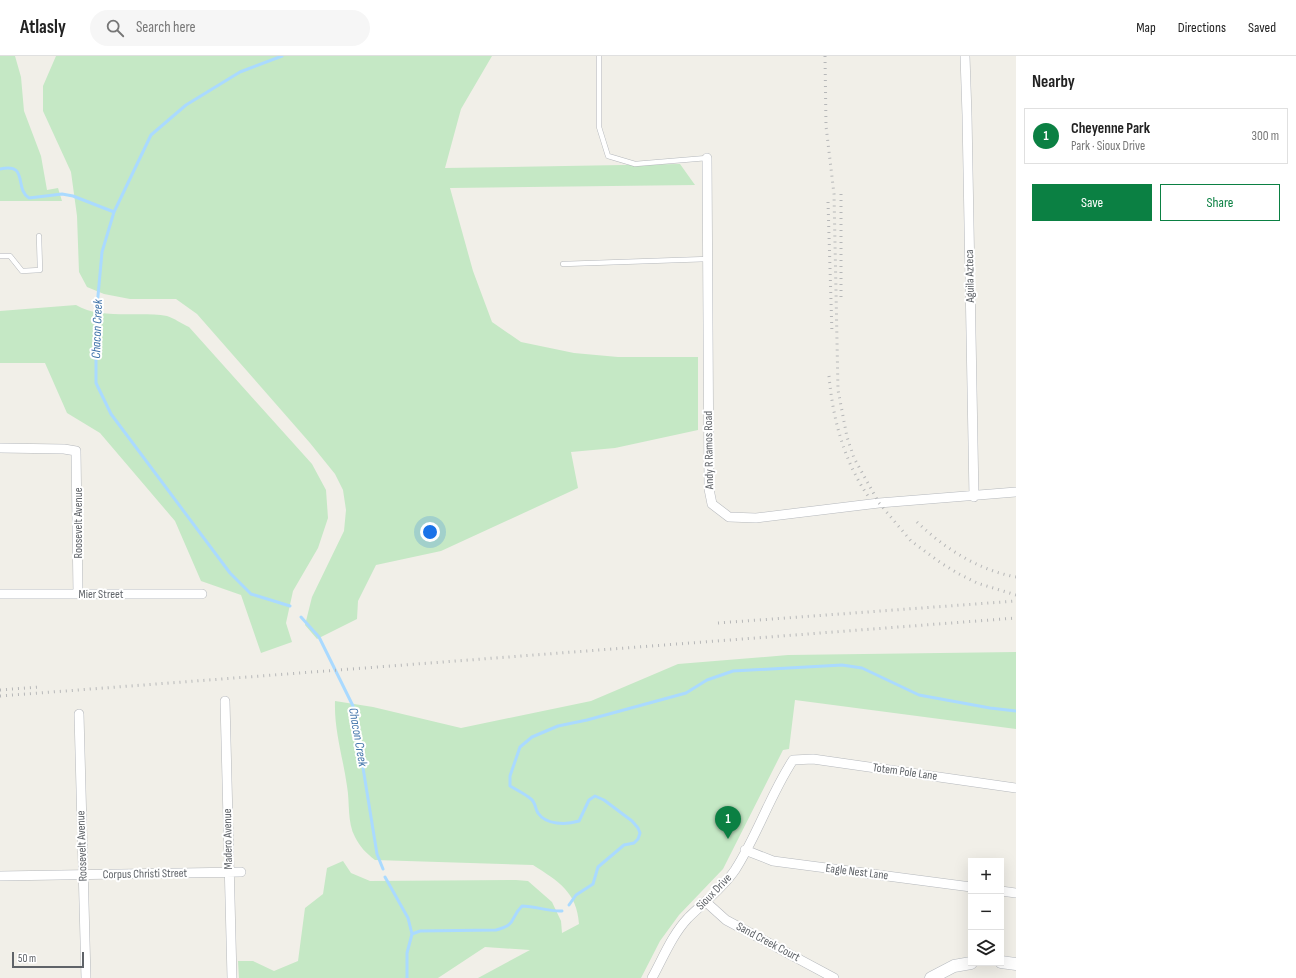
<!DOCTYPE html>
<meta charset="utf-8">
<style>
:root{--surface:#fff;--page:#f6f6f6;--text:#222;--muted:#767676;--line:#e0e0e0;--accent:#0b8043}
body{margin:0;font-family:"Sofia Sans Condensed",sans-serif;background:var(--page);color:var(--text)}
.controls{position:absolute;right:12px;bottom:12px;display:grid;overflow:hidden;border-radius:0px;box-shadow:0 4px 16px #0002}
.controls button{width:36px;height:36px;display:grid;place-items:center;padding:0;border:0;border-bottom:1px solid var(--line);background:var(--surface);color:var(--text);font:20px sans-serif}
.scale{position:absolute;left:12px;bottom:10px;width:72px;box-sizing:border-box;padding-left:4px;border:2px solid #5f6368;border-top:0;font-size:11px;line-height:14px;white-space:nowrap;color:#5f6368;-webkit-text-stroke:3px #fff;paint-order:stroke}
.you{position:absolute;left:430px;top:476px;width:14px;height:14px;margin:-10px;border:3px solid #fff;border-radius:50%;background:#1a73e8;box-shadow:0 0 0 6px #1a73e833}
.badge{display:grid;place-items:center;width:26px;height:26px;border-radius:50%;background:var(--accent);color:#fff;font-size:13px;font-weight:700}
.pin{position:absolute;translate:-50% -33px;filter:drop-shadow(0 1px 2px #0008)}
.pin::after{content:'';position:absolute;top:21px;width:14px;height:12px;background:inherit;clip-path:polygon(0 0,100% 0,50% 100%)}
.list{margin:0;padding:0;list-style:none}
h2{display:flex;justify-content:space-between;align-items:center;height:52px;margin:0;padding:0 16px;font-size:17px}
h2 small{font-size:13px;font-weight:400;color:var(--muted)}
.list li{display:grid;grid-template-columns:26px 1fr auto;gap:12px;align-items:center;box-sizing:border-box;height:56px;margin:0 8px 8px;padding:0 8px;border:1px solid var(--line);border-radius:0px}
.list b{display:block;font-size:15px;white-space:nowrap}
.list p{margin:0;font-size:13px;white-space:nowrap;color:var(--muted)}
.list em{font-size:13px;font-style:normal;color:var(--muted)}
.actions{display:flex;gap:8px;padding:12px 16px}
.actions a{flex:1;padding:9px 0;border:1px solid var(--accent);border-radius:0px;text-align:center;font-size:14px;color:var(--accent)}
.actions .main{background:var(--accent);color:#fff}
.icon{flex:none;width:22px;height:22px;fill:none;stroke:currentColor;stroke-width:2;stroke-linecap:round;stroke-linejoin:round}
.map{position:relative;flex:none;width:1016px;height:922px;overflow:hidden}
header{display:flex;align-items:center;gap:24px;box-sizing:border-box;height:56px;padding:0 20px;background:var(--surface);border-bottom:1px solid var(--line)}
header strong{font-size:19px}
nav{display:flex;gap:22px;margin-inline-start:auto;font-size:14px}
.search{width:280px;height:36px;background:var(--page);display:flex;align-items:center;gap:10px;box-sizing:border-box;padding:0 14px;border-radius:22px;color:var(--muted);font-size:15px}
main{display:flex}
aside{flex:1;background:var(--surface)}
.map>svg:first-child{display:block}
.green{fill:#c5e8c5}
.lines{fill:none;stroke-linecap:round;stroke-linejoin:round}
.stream{stroke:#aadaff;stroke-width:3}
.lane-casing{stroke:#b5b8bc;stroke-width:5.5}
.street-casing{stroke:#b5b8bc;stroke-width:10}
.secondary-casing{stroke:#b6babf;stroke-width:13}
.lane{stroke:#fff;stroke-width:4.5}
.street{stroke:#fff;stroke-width:9}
.secondary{stroke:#fff;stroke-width:12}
.rail{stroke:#b6b7b8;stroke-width:3;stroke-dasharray:1 5;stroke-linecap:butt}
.labels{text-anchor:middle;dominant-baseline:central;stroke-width:4;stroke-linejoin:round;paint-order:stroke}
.street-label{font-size:12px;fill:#5f6368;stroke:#fff}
.water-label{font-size:13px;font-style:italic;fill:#4174aa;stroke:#fff}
</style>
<header>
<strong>Atlasly</strong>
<div class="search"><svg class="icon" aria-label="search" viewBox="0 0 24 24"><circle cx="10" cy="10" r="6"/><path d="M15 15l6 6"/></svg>Search here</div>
<nav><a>Map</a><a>Directions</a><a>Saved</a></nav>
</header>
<main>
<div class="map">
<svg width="1016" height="922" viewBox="0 0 1016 922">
<rect width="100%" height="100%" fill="#f1efe8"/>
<path class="green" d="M0,0h15l6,21 3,34 17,45 6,34 11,-2 4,13h-62z
M56,0h436l-31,53 -16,59 235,-4 15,21 -245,3 23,83 19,51 29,20 53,11 44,4h80v73l-83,18 -44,4 7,36 -137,63 -65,14 -18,36 -1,18 -40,20 -12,-14 7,-28 32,-66 2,-21 -3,-20 -8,-16 -25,-31 -113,-129 -21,-15h-46l-26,-5 -17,-7 -8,-15 -2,-56 -6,-44 -28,-61v-25z
M76,249c24,15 64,6 91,11 7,2 15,8 22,11l123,137 14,26 2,28 -10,30 -25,43 -7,32 6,19 -31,11 -20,-58 -40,-14 -26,-60 -75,-88 -33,-20 -22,-50h-45v-52z
M1016,596v77l-221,-29 -6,49 -6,1 -60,119 -44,46 -19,26 -19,37h-163l52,-28 -45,-3 -47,31h-199l-1,-17h15l21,10 24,-10 7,-53 18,-14 4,-26 16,-7 8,12 19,8 146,-1 12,1 24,21 9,19 1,12 17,-9c-2,-32 -21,-43 -46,-59l-158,-5c-9,-7 -15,-13 -20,-23 -8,-15 -5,-34 -8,-51 -4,-29 -13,-55 -12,-85l38,6 88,21 130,-27 87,-37 110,-9z"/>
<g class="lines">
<path class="stream" d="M282,0l-42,16 -54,33 -35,30 -37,77 -12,40 -6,66v65l15,31 119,159 21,21 39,12
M0,113c29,-7 14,20 29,29l33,-4 11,2 41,16
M301,561l18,20 34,69 24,148 6,15
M385,821l23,41 4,16 -5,19v25
M569,849l7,-10 17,-11 5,-17 26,-22 10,-2 4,-4 2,-6 -2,-5 -6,-7 -28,-21 -9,-4 -6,4 -10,21c-13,4 -33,4 -41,-8 -3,-4 -2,-10 -7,-14 -6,-5 -14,-9 -21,-13v-10l10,-29 12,-10 26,-11 29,-6 99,-27 21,-13 26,-9 109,-6 20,3 57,27 71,13 26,3
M412,878l8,-3 76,-1c22,-6 13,-11 26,-24 14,0 27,6 40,5"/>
<defs>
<path id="lane" d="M599,0v71l9,29 27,8 72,-6
M0,200h10l12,15 18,-1 -1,-34
M563,208l145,-5"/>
<path id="street" d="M965,0l2,59 7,382
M707,102l2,331 3,15 17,13 27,1 123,-15 137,-11
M0,392l64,1 12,2 2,143
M0,538h202
M225,645l7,277
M79,658l7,264
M745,794l28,11 198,26
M0,820l241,-4
M1001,835l15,2
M706,846l20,18 108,58
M652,922c11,-20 20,-43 36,-60 16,-16 34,-29 47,-48 22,-34 35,-75 58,-110l20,-1 203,29"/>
<path id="secondary" d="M1001,906l15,2
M931,922l23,-12 17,-3"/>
</defs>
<use href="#lane" class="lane-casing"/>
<use href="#street" class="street-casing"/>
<use href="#secondary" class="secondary-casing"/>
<use href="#lane" class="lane"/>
<use href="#street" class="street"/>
<use href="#secondary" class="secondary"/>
<path class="rail" d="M825,0l1,70 8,68 4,196 9,47 7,21 25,45 32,38 30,22 18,11 18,9 39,12
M841,138v107
M828,146l4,132
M829,320c4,44 15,86 41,123
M917,466c27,26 61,48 99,55
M718,567l298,-22
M0,634l39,-3
M0,640l1016,-78"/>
</g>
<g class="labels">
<g class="street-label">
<text transform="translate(970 220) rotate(-91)">Aguila Azteca</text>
<text transform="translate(709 394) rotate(-91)">Andy R Ramos Road</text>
<text transform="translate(78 467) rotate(-90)">Roosevelt Avenue</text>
<text x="101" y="538">Mier Street</text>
<text transform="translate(905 716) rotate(8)">Totem Pole Lane</text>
<text transform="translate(228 783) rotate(-91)">Madero Avenue</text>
<text transform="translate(82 790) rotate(-92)">Roosevelt Avenue</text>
<text transform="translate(857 816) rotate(7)">Eagle Nest Lane</text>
<text transform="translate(145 818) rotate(-1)">Corpus Christi Street</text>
<text transform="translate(714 836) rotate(-46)">Sioux Drive</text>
<text transform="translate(768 886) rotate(28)">Sand Creek Court</text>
</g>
<g class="water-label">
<text transform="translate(97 273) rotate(-88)">Chacon Creek</text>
<text transform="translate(358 681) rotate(80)">Chacon Creek</text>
</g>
</g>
</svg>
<div class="controls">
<button>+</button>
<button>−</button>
<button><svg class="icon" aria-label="layers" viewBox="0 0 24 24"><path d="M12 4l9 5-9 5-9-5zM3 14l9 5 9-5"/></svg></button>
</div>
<div class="scale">50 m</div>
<div class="you"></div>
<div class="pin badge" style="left:728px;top:783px">1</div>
</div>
<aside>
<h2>Nearby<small></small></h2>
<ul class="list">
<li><span class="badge">1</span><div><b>Cheyenne Park</b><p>Park · Sioux Drive</p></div><em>300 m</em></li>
</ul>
<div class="actions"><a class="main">Save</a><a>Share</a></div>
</aside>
</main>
